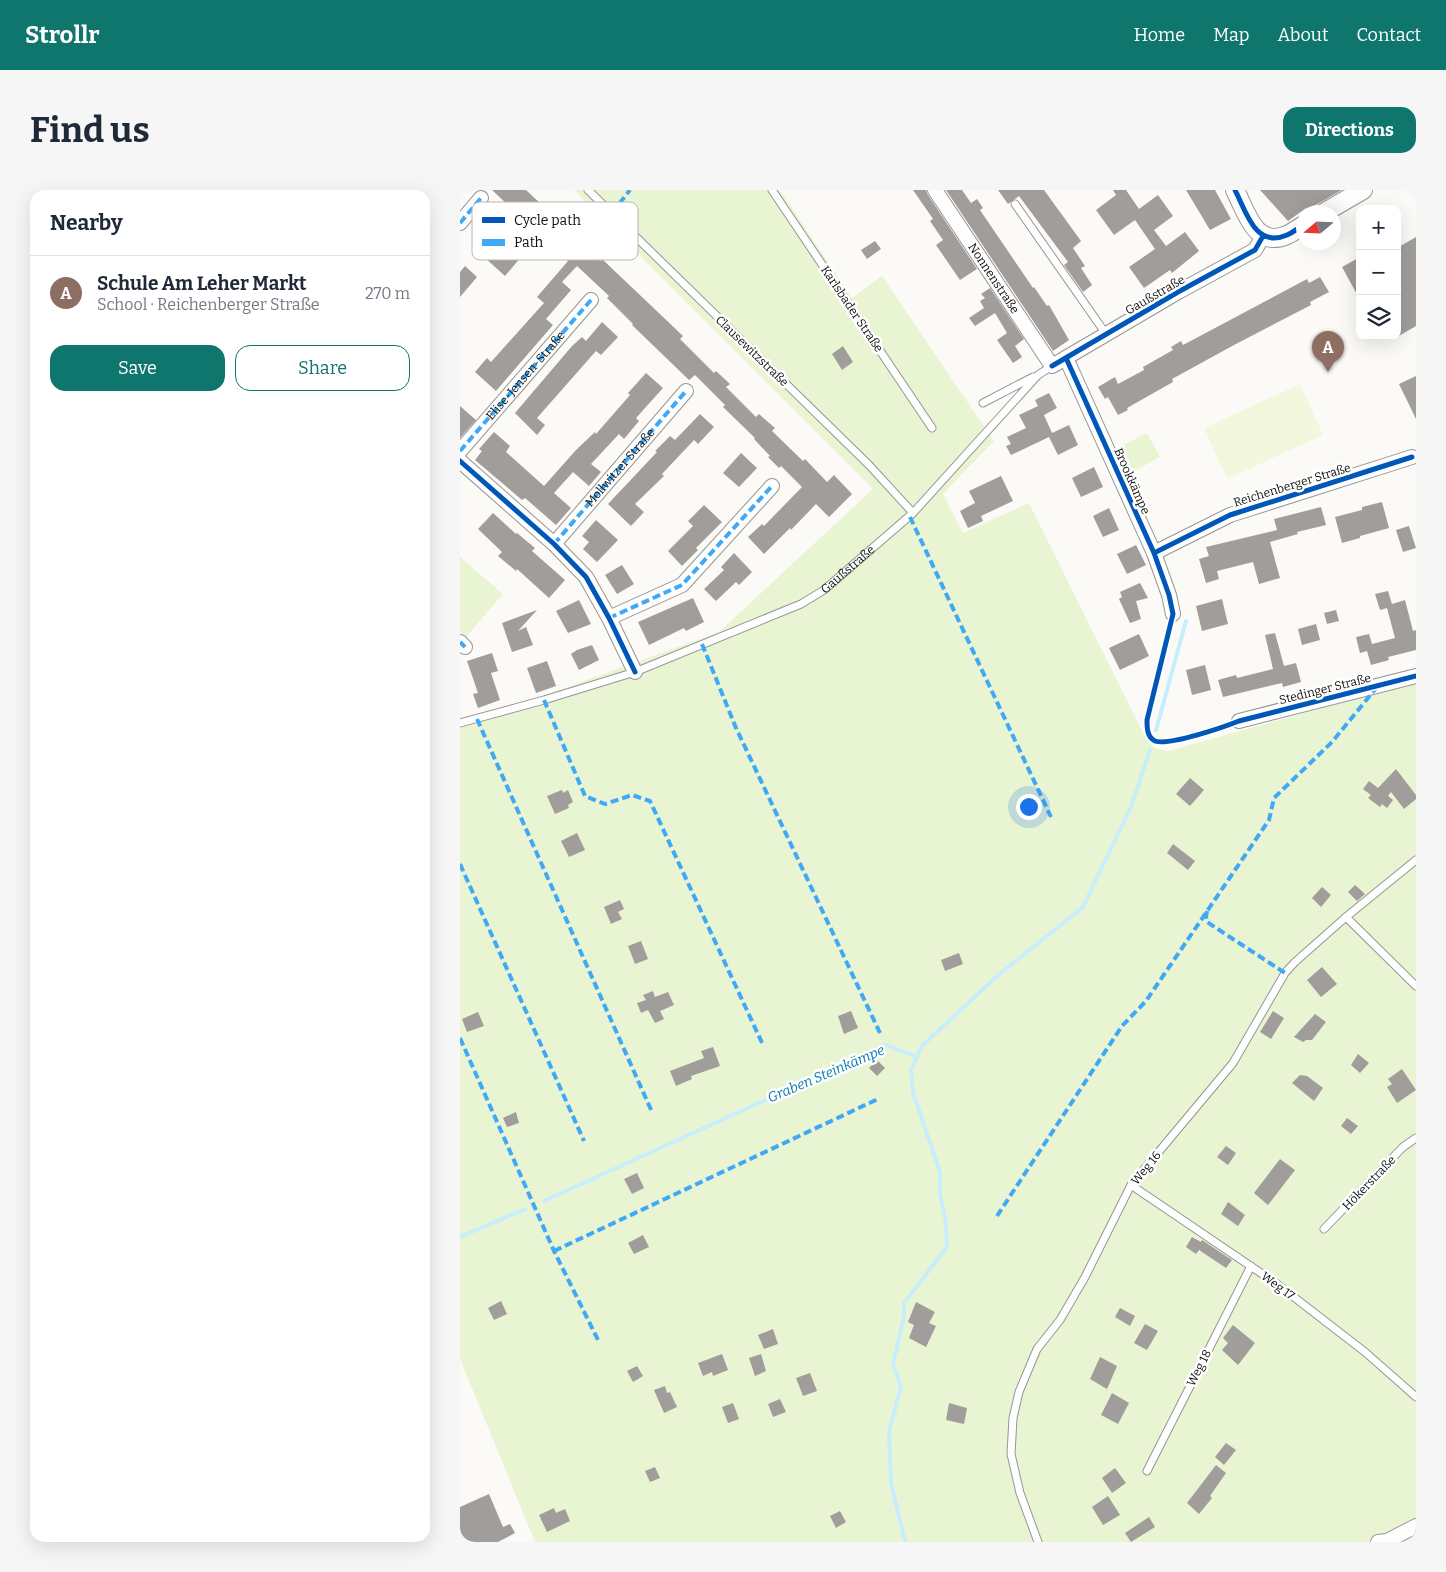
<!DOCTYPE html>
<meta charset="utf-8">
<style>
:root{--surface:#fff;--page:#f6f6f7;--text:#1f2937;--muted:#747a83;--line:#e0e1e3;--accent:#0f766e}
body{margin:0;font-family:Bitter,serif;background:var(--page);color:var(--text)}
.controls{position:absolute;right:15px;top:15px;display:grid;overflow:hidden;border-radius:10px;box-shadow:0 5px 20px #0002}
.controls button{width:45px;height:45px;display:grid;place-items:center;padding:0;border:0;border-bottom:1px solid var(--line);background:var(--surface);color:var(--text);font:25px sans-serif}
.compass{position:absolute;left:836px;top:15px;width:45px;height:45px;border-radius:50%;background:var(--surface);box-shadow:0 5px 20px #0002;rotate:251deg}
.you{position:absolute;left:568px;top:616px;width:18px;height:18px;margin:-12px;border:4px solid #fff;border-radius:50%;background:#1a73e8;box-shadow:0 0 0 8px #1a73e833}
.badge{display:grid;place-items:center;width:32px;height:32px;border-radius:50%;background:var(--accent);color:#fff;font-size:16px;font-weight:700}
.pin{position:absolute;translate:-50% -41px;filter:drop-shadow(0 1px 2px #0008)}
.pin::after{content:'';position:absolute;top:26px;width:18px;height:15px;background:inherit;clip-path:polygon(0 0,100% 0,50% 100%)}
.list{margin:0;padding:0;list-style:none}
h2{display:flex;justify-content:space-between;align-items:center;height:65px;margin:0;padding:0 20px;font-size:21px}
h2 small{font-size:16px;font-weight:400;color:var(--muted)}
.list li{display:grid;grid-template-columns:32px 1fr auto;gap:15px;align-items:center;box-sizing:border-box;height:75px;padding:0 20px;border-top:1px solid var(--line)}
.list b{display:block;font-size:19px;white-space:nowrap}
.list p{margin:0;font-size:16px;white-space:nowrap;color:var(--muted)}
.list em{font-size:16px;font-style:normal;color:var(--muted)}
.actions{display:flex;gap:10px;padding:15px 20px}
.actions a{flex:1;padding:11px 0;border:1px solid var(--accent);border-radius:15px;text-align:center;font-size:18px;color:var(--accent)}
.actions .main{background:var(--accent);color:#fff}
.icon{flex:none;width:28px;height:28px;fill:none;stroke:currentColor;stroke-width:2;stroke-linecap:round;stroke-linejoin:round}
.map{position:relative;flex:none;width:956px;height:1352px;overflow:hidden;border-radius:15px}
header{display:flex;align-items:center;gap:30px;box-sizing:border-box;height:70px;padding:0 25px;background:var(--accent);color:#fff}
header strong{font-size:24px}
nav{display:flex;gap:28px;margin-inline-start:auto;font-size:18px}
.intro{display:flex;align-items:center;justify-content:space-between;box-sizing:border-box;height:120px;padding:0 30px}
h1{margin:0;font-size:35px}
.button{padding:12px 22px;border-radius:15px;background:var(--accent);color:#fff;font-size:18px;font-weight:700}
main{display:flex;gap:30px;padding:0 30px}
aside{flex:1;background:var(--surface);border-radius:15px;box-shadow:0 5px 20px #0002}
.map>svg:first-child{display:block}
.green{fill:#e9f4d3}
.pitch{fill:#f3f7de}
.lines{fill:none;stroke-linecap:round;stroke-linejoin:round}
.stream{stroke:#c8eefb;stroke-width:4}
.building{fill:#a09d9b}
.service-casing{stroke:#969594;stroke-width:9}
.minor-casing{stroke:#969594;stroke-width:16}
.tertiary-casing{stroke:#969594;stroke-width:20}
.service{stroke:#fffefe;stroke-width:7}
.minor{stroke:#fffefe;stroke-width:14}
.tertiary{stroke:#fffefe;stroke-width:18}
.quiet{stroke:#3fa9f5;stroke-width:4;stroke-dasharray:8 4;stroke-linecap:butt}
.cycleway-casing{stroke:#fff;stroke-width:8}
.cycleway{stroke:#0057b8;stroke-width:5}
.labels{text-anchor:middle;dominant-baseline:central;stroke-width:5;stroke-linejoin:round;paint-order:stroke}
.street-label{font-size:12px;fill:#101010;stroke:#fff}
.water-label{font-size:14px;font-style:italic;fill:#097bb2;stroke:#fff}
.key{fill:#fff;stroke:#b7b7b7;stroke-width:1}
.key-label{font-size:14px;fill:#101010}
</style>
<header>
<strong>Strollr</strong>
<nav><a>Home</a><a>Map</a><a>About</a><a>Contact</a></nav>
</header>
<div class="intro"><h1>Find us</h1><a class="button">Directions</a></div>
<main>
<aside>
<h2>Nearby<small></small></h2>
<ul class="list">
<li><span class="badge" style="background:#8d6e63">A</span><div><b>Schule Am Leher Markt</b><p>School · Reichenberger Straße</p></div><em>270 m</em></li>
</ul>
<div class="actions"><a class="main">Save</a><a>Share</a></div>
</aside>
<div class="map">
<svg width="956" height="1352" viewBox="0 0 956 1352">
<rect width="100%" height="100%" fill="#fcfaf6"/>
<path class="green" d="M114,0h206l72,108 30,-22 112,165 -51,53 20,39 66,-30 117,236 8,9 14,3 248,-69v860h-881l-75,-183v-633l259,-94 154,-143z
M687,243l13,24 -33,18 -13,-25z
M0,367l43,37 -37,43 -6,-6z"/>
<path class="pitch" d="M840,194l23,51 -96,44 -23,-51z"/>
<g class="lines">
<path class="stream" d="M696,540l30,-109
M457,867l4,-10 76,-71 86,-69 48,-100 19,-57
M84,1011l342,-156 31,12 -6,13 2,23 27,79v21l6,31 1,23 -43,56v14l-11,47 8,23 -12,45 2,51 14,59
M0,1047l65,-28"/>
</g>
<path class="building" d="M32,0h34l28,26 -15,15 -25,-24 -2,2z
M453,0h13l2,5 49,74 -17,11 -24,-35 7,-5 -13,-19 3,-2z
M486,0h16l9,13 6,-4 6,9 -3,2 53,78 1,-1 13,19 2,-1 20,35 -16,11z
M538,0h46l37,51 -8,7 12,18 -4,2 11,17 -9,7 -19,-27 4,-3 -49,-66 -11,8z
M653,0h13l13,19 19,-14 15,21 -19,14 12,16 19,-14 14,19 -27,22 -2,-3 -26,18 -15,-21 26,-18 -20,-29 -21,15 -18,-25 20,-15z
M726,0h29l16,29 -21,11z
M800,0h82l-35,20 -1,-2 -18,13z
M46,42l21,18 -22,26 -21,-19z
M113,44l27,27 2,-2 81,77 -3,3 34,34 2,-2 14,13 -4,3 30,30 3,-3 16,14 -3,3 31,30 2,-2 22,23 7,-7 18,19 -23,23 -13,-13 -25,26 -1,-2 -26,26 -16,-17 14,-13 2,2 38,-39 -21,-21 -2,2 -11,-11 2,-1 -16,-17 1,-1 -32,-31 2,-2 -30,-30 -6,5 -57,-55 1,-1 -26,-26 2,-2 -32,-30 -15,16 9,8 -25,29 7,6 -57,66 -21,-19 12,-14 4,4 53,-59 -7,-6 31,-36 -11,-10z
M956,47v89l-19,11v-89z
M415,51l6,8 -14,10 -6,-9z
M900,67v43l-18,-33z
M5,76l12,11 -17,20v-25z
M860,87l9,15 -19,10 1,3 -77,40 -62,34 1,3 -46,26 1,2 -10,5 -10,-18 -3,2 -7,-12 17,-10 3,7 26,-14 -1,-3 30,-17 -2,-3 10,-6 2,4 124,-66 2,4z
M530,98l34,51 -9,7 7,11 -9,6 -16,-23 10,-7 -12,-20 -20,13 -6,-8 15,-10 -4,-7 5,-3 -4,-4z
M142,132l16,15 -17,18 -5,-4 -59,67 8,7 -8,10 -22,-22 57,-67 10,-9 4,4z
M383,156l10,16 -11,8 -10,-16z
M186,183l17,15 -27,30 3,3 -15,18 -5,-5 -28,30 10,8 -12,14 -16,-14 -19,21 17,15 -15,17 -31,-27 -3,2 -47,-40 7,-9 -3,-2 15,-17 16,14 -4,6 38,34 32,-36 19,-18 1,2 34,-39 -2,-2z
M956,186v43l-17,-35z
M589,203l8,15 -13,7 8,18 17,-8 9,20 -20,10 -9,-18 -38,18 -5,-9 5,-2 -4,-7 19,-9 -7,-13 19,-9 -3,-6z
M0,216l16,14 -16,18z
M240,224l14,13 -16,17 -4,-4 -32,34 2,2 -29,28 9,8 -13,14 -23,-22 49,-52 -2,-1 15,-15 5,4z
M281,263l16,15 -18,19 -16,-14z
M634,277l9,20 -22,10 -9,-19z
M541,286l12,25 -32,15 2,5 -15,7 -8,-17 15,-8 -6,-12z
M922,312l7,26 -29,8v2l-18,5 -7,-26 27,-7v-3z
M244,315l18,17 -26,26 2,2 -16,16 -14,-15 25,-25 -5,-5z
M861,317l5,18 -29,7 1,2 -28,8 10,36 -21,6 -6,-22 -36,9 2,8 -13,4 -7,-24 10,-3 -3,-9 71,-17 -3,-11z
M649,318l10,22 -16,7 -10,-21z
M33,323l23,21 1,-1 18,15 -3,3 33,29 -16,18 -32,-29 -1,2 -18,-15 4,-4 -24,-23z
M136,330l22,20 -21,22 -14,-13 6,-7 -7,-6z
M949,336l7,22 -13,4 -7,-22z
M676,355l10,20 -19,9 -10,-20z
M274,363l18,19 -13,13 -3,-3 -20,19 -12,-12 20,-19 -3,-3z
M162,375l12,19 -17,10 -12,-19z
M680,393l8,15 -12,3 5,18 -11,4 -11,-24 3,-2 -2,-5z
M928,401l4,13 13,-4 8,31 3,-1v20l-28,7 1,3 -18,5 -4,-14 -7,2 -4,-16 13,-3 3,10 23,-6 -8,-30 -7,2 -5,-16z
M233,408l11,24 -18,9 -2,-3 -35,17 -11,-23z
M762,409l6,25 -26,7 -6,-25z
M119,410l12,24 -23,9 -12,-22z
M77,420l-19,21 8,-4 7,18 -21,7 -10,-29z
M876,420l3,11 -12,3 -3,-11z
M856,434l4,16 -18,5 -4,-16z
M815,443l9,33 12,-3 5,19 -18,5 -1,-4 -59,14 -5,-17 18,-5 1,3 36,-9 -8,-34z
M679,444l10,22 -29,14 -11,-22z
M132,455l7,15 -20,10 -8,-16 6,-4z
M32,463l6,18 -7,2 9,27 -22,8 -5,-14 5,-1 -11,-32z
M87,471l9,25 -20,7 -9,-25z
M745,475l6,25 -19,5 -6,-25z
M936,579l20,26v4l-12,10 -13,-17 -3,4 5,4 -6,8 -5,-4 -2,3 -12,-9 3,-3 -8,-6 6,-8 9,7z
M730,588l14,12 -14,16 -14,-12z
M102,600l1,3 5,-3 5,12 -5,3 1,3 -14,6 -8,-18z
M117,643l8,17 -16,7 -8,-16z
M713,654l22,17 -7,9 -21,-17z
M895,695l10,9 -8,7 -9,-9z
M862,697l9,8 -10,12 -9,-9z
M160,710l4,9 -6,3 4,7 -11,5 -7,-17z
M181,751l7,18 -13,5 -7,-18z
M499,763l4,11 -18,7 -4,-11z
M862,777l15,17 -16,13 -14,-17z
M193,801l2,6 13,-5 6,13 -14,6 4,8 -9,4 -7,-13 -7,3 -4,-10 9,-3 -3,-5z
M391,821l7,17 -14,6 -6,-18z
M813,821l11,7 -13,21 -11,-7z
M18,822l6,14 -17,6 -5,-13z
M855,824l11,8 -14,18h-6l-3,2 -9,-5z
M253,857l7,19 -29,10 1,3 -16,7 -6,-15 34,-13 -3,-7z
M898,864l11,9 -9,10 -9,-8z
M417,870l8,8 -8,8 -8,-8z
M942,879l14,21 -19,13 -10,-16 5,-3 -4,-5z
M840,885l7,1 16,12 -9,13 -22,-18z
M56,922l3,11 -12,4 -4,-9z
M887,928l11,8 -7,8 -10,-8z
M766,956l10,7 -8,12 -11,-8z
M820,969l15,11 -27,35 -14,-12z
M177,983l7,15 -12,6 -8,-15z
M768,1012l17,13 -7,11 -17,-12z
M183,1045l6,12 -15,7 -6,-11z
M732,1047l9,5 1,-2 30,20 -6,8 -27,-18 -3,4 -10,-7z
M41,1111l6,13 -13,6 -6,-12z
M456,1112l19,10 -6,11 7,3 -10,21 -17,-9 5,-13 -6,-3z
M660,1118l15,8 -5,10 -15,-9z
M685,1134l13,7 -11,19 -13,-7z
M773,1135l22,18 -17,22 -16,-15 6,-7 -5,-5z
M313,1139l5,15 -14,5 -6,-14z
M262,1164l6,16 -15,6 -1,-4 -9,4 -5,-13z
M301,1164l5,17 -11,5 -6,-18z
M640,1167l17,9 -10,23 -17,-10z
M177,1176l6,10 -10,6 -6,-11z
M350,1183l7,18 -14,5 -7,-18z
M205,1196l2,7 3,-1 7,15 -13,6 -10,-23z
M652,1203l17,10 -11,21 -17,-9z
M320,1209l6,13 -13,5 -5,-13z
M273,1213l6,16 -11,4 -6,-16z
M489,1213l18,5 -3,16 -18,-4z
M766,1253l10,7 -12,15 -9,-8z
M756,1275l10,8 -16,23 2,2 -13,16 -12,-11z
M195,1277l5,11 -10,4 -5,-11z
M655,1278l11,15 -14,10 -10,-15z
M29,1304l14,33 7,-3 5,9 -17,9h-38v-35z
M648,1306l12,19 -17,10 -11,-18z
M94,1318l2,5 9,-4 5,12 -23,11 -8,-17z
M380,1321l6,11 -10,6 -6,-12z
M689,1327l6,10 -24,15 -6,-9z"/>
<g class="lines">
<defs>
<g id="service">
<path d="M128,0l281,275 44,48"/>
<path d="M312,0l160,238"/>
<path d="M555,14l91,130"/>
<path d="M523,213l50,-26"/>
<path id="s1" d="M0,533l84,-23 91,-28 166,-68 23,-14 89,-77 125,-138 14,-9"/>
<path d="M886,727l70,69"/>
<path d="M671,995l146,99 88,68 51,45"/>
<path d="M864,1039l79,-82 13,-9"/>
<path d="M687,1281l104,-205"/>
<path d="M578,1352l-18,-49 -9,-39 2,-36 6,-26 18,-43 23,-29 25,-43 46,-92 102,-122 52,-90 10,-11 51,-45 70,-57"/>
</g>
<g id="minor">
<path id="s2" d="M475,0l117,176 126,-74 77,-42 8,-14"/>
<path d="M0,33l21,-25"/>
<path d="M606,168l88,195 15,42 4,19"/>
<path d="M0,261l131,-151"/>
<path d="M0,271l94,83 32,33 23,41 26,54"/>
<path d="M94,354l132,-153"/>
<path d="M694,363l76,-38 182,-58"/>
<path d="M149,428l73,-33 90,-99"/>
<path d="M0,452l5,5"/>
<path d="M779,531l177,-45"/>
<path d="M918,1352l9,-1 29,-15"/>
</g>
<path id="tertiary" d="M775,0c11,21 20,59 52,45 5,-2 11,-7 17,-10
M865,22l38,-22"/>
</defs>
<use href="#service" class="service-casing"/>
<use href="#minor" class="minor-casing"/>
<use href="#tertiary" class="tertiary-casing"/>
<use href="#service" class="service"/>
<use href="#minor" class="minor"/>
<use href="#tertiary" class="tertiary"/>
<g class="quiet">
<path d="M152,23l18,-23"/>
<path d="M0,33l21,-25"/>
<path id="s3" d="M0,261l131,-151"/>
<path d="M450,327l141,300"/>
<path id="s4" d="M94,354l132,-153"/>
<path d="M149,428l73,-33 90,-99"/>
<path d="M0,452l5,5"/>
<path d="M242,454l34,84 144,305"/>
<path d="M84,510l41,96 20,8 27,-9 18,6 113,244"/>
<path d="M17,529l175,393"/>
<path d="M0,674l124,277"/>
<path d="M747,721l-1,6 1,5 78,51"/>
<path d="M0,848l94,213 44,89"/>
<path d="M537,1026l125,-190 24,-25 123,-181 5,-22 58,-56 45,-55"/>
<path d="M94,1061l324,-152"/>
</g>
<defs>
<path id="cycleway" d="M775,0c11,21 20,59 52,45 5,-2 11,-7 17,-10
M606,168l88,195 15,42 4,19 -26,106c0,8 0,17 8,21 14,5 69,-14 84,-20l177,-45
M592,176l126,-74 77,-42 8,-14
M0,271l94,83 32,33 23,41 26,54
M694,363l76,-38 182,-58"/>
</defs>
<use href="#cycleway" class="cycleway-casing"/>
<use href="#cycleway" class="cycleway"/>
</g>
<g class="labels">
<g class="street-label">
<text stroke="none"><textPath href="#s2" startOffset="106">Nonnenstraße</textPath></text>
<text transform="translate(695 105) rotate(-30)">Gaußstraße</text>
<text transform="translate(392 119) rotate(56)">Karlsbader Straße</text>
<text transform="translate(292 161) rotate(44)">Clausewitzstraße</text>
<text stroke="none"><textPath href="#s3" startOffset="100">Elise-Jensen-Straße</textPath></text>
<text stroke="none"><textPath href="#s4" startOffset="101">Mollwitzer Straße</textPath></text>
<text transform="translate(672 291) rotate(66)">Brookkämpe</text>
<text transform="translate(832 295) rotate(-17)">Reichenberger Straße</text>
<text stroke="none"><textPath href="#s1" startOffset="420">Gaußstraße</textPath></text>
<text transform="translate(865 499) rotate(-14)">Stedinger Straße</text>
<text transform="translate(686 978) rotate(-51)">Weg 16</text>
<text transform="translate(909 993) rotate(-46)">Hökerstraße</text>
<text transform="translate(818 1096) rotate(36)">Weg 17</text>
<text transform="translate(739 1178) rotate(-63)">Weg 18</text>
</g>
<g class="water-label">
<text transform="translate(366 884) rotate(-23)">Graben Steinkämpe</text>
</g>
</g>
<rect x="12" y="12" width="166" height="58" rx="8" class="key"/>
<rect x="22" y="27" width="23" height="6" fill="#0057b8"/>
<rect x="22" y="49" width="23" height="7" fill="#3fa9f5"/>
<g class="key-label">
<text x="54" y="35">Cycle path</text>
<text x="54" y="57">Path</text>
</g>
</svg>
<div class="controls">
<button>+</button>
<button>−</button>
<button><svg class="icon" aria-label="layers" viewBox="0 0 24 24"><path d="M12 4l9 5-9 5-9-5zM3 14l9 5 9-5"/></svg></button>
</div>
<svg class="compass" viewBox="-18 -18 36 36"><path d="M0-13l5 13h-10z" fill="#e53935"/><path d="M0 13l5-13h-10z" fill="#747a83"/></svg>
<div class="you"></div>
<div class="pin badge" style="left:868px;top:182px;background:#8d6e63">A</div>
</div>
</main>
